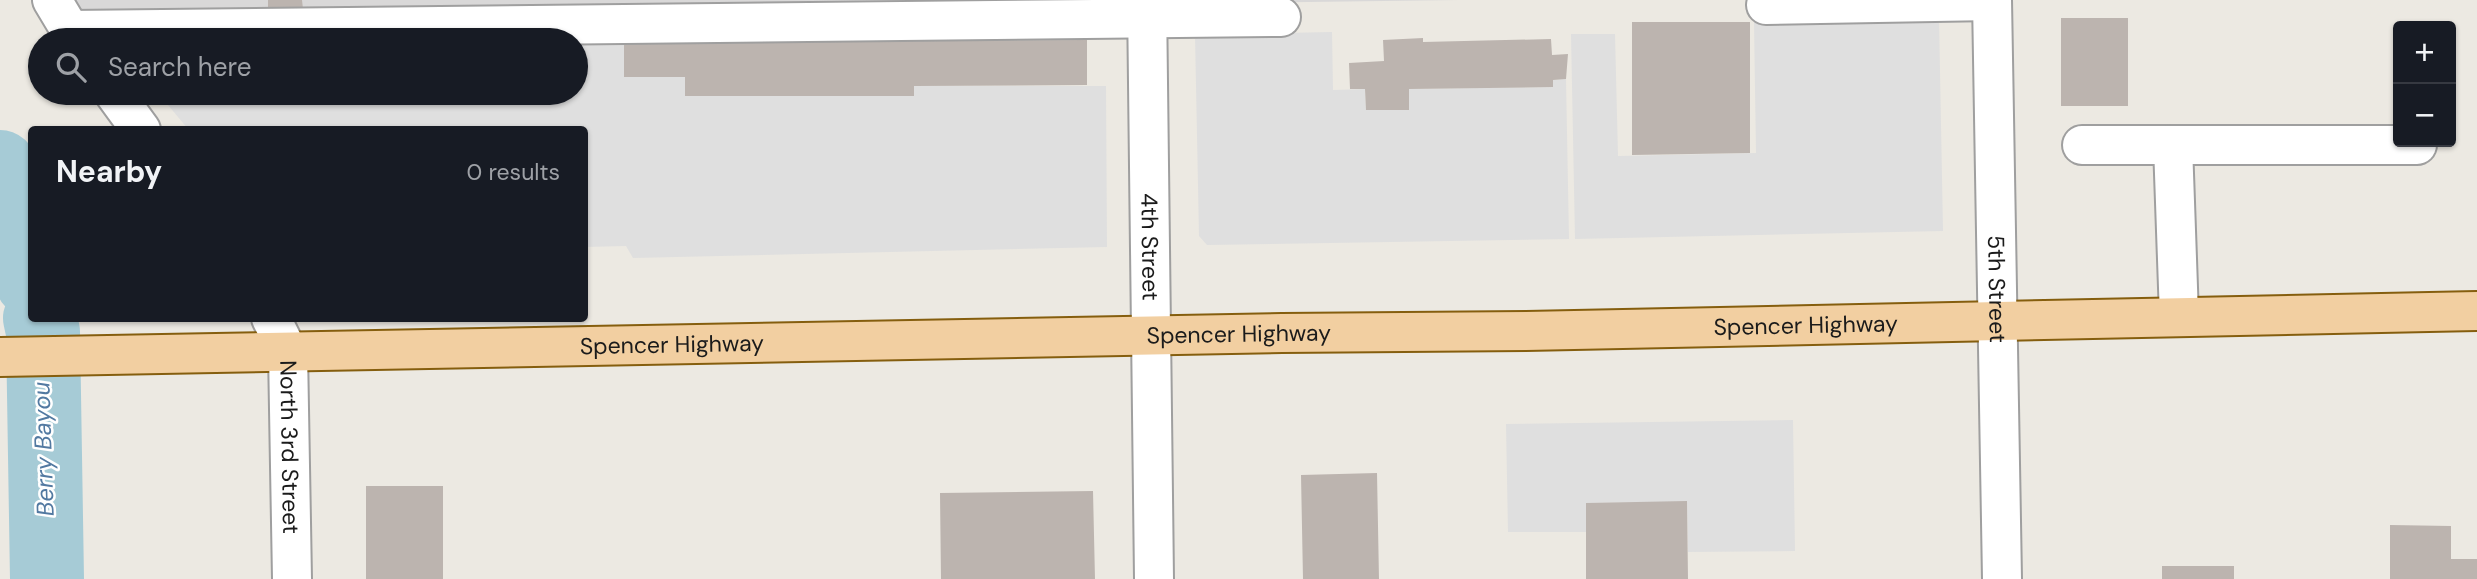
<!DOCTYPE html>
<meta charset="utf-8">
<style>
:root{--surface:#171b24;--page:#242831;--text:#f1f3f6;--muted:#9ea1a6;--line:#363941}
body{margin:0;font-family:"DM Sans",sans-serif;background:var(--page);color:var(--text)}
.controls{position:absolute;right:21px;top:21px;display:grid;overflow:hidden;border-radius:7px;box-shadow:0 2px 5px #0004}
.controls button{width:63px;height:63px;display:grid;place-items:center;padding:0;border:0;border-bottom:2px solid var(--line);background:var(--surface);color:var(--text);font:35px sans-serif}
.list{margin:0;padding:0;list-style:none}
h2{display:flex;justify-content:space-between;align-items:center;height:91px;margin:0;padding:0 28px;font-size:30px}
h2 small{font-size:23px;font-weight:400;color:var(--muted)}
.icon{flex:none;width:38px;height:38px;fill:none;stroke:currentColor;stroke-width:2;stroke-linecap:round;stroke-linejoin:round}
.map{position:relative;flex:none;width:2477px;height:579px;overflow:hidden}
.search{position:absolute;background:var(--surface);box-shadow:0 2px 5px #0004;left:28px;top:28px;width:560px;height:77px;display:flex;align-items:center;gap:18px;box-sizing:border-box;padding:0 24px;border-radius:38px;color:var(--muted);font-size:26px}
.panel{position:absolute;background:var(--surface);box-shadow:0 2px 5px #0004;left:28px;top:126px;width:560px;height:196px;border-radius:7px}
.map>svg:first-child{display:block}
.residential{fill:#d9d8d8}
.parking{fill:#dfdfdf}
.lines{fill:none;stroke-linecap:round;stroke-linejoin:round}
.river{stroke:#a6cbd6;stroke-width:74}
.building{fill:#bcb4af}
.minor-casing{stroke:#9f9f9f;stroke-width:42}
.major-casing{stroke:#855e0e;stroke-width:42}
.minor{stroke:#fff;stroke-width:38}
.major{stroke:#f2cfa1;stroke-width:38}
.labels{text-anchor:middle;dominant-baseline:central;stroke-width:5;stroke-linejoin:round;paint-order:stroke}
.street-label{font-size:23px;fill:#1b1b1b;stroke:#fff}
.water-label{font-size:24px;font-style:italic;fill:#5279a1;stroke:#fff}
</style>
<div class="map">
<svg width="2477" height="579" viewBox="0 0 2477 579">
<rect width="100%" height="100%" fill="#ece9e2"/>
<path class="residential" d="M70,0h1389l-1379,18z"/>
<path class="parking" d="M1939,18l4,213 -368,8 -4,-205h44l3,122 138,-3 -2,-131z
M1332,32l1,58 32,-1 1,21h43v-21l143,-2 1,-7 13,-1 3,160 -362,6 -8,-9 -4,-201z
M624,41v36h61v19h229v-10h192l1,161 -474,11 -7,-12 -41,1 -1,-117 -396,-1 -30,-36h418v-51z
M1793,420l2,131 -107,1 -1,-50 -100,1v29h-79l-2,-108z"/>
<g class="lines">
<path class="river" d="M0,167l13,28 19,86
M40,318l3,14 4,247"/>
</g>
<path class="building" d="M268,0h34l1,9 -35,1z
M2061,18h67v88h-67z
M1632,22h118v131l-118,2z
M1423,38v4l128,-3 1,16 16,-1 -2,25 -13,1v7l-144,2v21h-43l-1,-21h-15l-1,-26 35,-2 -1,-21z
M1087,40v45l-173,1v10h-229v-19h-61v-36z
M1377,473l2,106h-76l-2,-104z
M366,486h77v93h-77z
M1093,491l2,88h-154l-1,-86z
M1687,501l1,78h-102v-76z
M2390,525l61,1v33h26v20h-87z
M2162,566h72v13h-72z"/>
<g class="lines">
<defs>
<g id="minor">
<path d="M52,0l24,40"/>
<path id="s1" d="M1147,0l7,579"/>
<path id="s2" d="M1992,0l10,579"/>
<path d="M1766,5l226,-4"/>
<path d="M69,30l1212,-13"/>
<path d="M114,93l27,37"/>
<path d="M2082,145h91l6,171"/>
<path d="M2173,145h244"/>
<path id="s3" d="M271,318l17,34 4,227"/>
</g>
<g id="major">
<path id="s4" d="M0,357l1282,-24 244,-2 951,-20"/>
</g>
</defs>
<use href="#minor" class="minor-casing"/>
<use href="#major" class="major-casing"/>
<use href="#minor" class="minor"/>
<use href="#major" class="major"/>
</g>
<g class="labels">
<g class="street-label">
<text stroke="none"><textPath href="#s1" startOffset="247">4th Street</textPath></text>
<text stroke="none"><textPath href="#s2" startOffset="289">5th Street</textPath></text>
<text stroke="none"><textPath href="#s4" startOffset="1806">Spencer Highway</textPath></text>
<text stroke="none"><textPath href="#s4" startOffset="1239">Spencer Highway</textPath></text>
<text stroke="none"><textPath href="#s4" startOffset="672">Spencer Highway</textPath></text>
<text stroke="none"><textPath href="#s3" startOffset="133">North 3rd Street</textPath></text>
</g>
<g class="water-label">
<text transform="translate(43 449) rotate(-92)">Berry Bayou</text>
</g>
</g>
</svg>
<div class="controls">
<button>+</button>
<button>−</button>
</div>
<div class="search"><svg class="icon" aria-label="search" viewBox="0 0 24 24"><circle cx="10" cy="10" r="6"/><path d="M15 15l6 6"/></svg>Search here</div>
<section class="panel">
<h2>Nearby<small>0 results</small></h2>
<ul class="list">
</ul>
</section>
</div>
